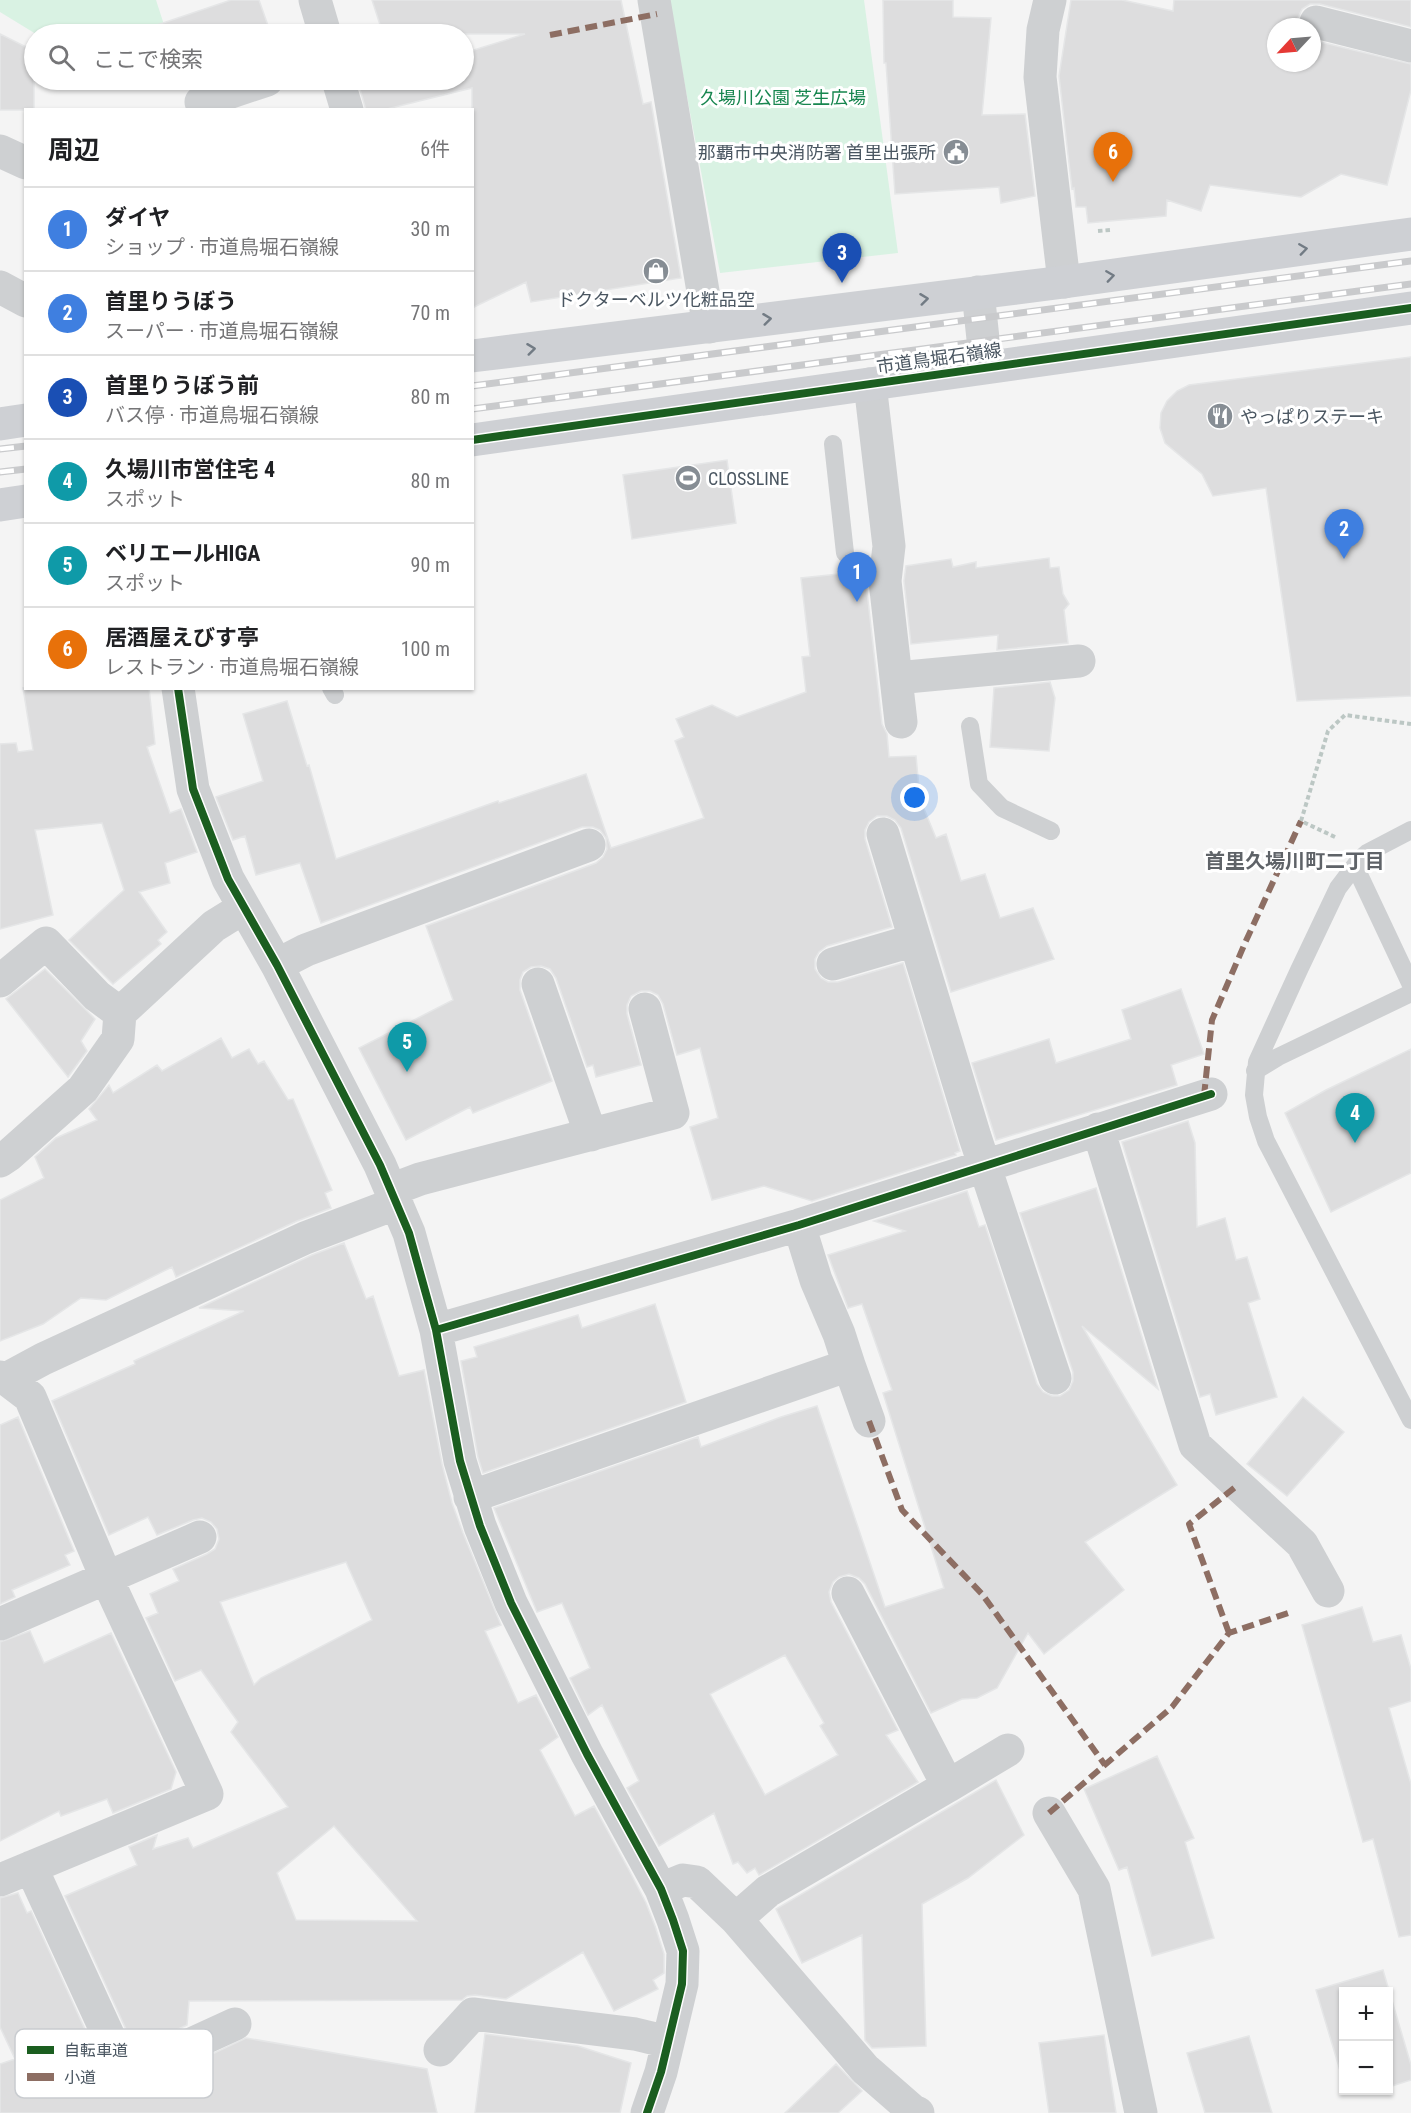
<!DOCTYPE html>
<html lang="ja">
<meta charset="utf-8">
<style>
:root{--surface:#fff;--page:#f6f6f6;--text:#202124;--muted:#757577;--line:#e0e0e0;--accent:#868d94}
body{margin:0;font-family:"Roboto Condensed","Noto Sans JP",sans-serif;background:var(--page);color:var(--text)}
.controls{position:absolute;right:18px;bottom:18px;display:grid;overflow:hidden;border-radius:0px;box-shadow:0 2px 4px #0004}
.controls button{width:54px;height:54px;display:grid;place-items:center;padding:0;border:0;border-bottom:2px solid var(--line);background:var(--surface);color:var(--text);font:30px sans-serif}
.compass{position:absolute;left:1267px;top:18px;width:54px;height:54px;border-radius:50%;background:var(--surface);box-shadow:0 2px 4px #0004;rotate:244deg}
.you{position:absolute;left:915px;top:798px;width:21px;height:21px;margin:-15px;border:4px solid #fff;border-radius:50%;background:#1a73e8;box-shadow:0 0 0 9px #1a73e833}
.badge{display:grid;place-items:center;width:39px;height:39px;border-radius:50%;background:var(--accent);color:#fff;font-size:20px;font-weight:700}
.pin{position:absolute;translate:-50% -50px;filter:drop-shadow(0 2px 3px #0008)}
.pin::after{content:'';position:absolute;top:32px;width:21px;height:18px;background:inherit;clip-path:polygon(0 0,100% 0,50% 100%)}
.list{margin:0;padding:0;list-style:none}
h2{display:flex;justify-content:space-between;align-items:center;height:78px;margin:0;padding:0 24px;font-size:26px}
h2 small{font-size:20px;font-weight:400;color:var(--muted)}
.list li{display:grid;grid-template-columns:39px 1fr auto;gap:18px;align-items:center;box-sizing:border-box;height:84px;padding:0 24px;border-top:2px solid var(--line)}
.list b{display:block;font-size:22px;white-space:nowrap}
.list p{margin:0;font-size:20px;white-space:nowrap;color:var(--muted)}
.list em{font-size:20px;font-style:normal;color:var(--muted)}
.icon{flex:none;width:33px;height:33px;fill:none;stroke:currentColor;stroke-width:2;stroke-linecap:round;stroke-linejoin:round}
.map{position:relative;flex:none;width:1411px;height:2113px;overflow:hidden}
.search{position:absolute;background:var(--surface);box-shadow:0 2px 4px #0004;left:24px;top:24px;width:450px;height:66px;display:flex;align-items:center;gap:15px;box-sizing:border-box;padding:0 21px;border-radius:33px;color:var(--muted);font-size:22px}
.panel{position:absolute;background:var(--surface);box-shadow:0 2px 4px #0004;left:24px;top:108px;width:450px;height:582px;border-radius:0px}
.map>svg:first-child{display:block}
.green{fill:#d9f2e3}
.building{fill:#ddddde;stroke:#e5e6e7;stroke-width:1.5;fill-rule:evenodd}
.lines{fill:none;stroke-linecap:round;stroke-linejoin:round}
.path{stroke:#bcc7c4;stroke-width:4;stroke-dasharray:4.5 3;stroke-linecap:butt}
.lane{stroke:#ced0d2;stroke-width:18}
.street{stroke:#ced0d2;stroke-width:33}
.secondary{stroke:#ced0d4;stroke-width:33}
.rail-casing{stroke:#c9cacc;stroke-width:7}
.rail{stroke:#fff;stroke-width:4.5;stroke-dasharray:14;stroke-linecap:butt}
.quiet{stroke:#8d6e63;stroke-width:6;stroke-dasharray:12 6;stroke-linecap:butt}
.cycleway-casing{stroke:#fff;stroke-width:11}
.cycleway{stroke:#1b5e20;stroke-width:8}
.oneway{stroke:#727b84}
.labels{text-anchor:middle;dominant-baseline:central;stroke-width:6;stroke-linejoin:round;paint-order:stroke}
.park-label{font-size:18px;fill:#17864f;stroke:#fff}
.poi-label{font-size:18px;fill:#4a5661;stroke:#fff;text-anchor:start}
.street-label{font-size:18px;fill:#4a5661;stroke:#fff}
.neighbourhood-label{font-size:20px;font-weight:bold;fill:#5f6368;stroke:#fff}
.key{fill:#fff;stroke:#c9ccd0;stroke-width:1.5}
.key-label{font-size:16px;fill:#4a5661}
</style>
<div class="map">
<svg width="1411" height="2113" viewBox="0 0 1411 2113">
<rect width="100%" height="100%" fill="#f4f4f4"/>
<path class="green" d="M0,0h156l11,34h-131l-36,-22z
M669,0h195l34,253 -178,20z"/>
<path class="building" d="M231,0h28l12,34h-122l-1,-6z
M372,0h249l22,104 8,-2 30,176 -150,24 -5,-20 -54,26v-220l-89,22h-17l-7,-24 20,-6h85v-27l61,-19h-142z
M883,0h70v17l38,1 -9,97 43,-1 10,82 -34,7 -2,-16 -104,7 -9,-131h-2z
M1071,0h51l51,11 1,-11h237v27l-91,-23h-10l-8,5 -4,9v9h-22v36h36v-23l99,24v26l-24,95 -46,-11 -40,23 -91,-12 -9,26 -34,-11 -1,16 -78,7 -2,-16h-10l-2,-19 -2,1 -13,-113z
M0,34l34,17v59h-34z
M1411,357v339l-114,5 -31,-213 -53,8 -11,-22 -37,-31 -5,-15 1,-15 6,-12 10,-10 12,-6z
M727,460l9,63 -104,16 -9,-64z
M1049,558l1,10 9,-1 4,27 6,10 -5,6 4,33 -71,7 1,-15 -87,9 -7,-63 2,-15 45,-7 2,8 23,-5v6z
M867,571l-1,12 16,141 5,10 2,23 27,-1 4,43 16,39 10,-4 15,47 24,-7 15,44 33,-10 21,51 -103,33 -50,-164 -6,-8 -8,-4h-10l-8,6 -4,8v9l27,88 -65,19 -8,6 -4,7v10l6,9 7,4h10l65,-19 57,188 -5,2 1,2 -144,46 -48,-15 -52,14 -22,-73 28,-9 -18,-70 -23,7 -14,-51 -5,-9 -8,-4h-9l-10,5 -4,9v9l14,51 -45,12 -3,-12 -6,2 -31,-89 -6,-9 -9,-3 -10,1 -8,5 -3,8v10l32,91 -79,32 -3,-6 -64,33 -47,-92 94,-48 -27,-74 170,-63 7,-6 4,-8 -1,-11 -6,-8 -7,-3h-11l-261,96 -21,-60 -44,12 -11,-39 -12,4 -17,-43 47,-16 -20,-67 44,-13 20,65 2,-1 27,94 162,-58 1,2 87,-29 25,74 93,-30 -29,-77 9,-4 -8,-18 36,-14 25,12 69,-25 -4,-35 8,-1 -9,-78z
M1050,682l5,16 -6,53 -59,-4 4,-59z
M23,688h126l6,56 -8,3 23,66 11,-4 16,43 -32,11 5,20 -31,9 28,40 -9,8 3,4 -48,40 -44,-44 55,-50 -22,-67 -67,7 18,85 -53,14v-185l16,-1 2,9 15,-2z
M45,969l50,50 -14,22 6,10 -19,26 -62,-78z
M1181,989l23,65 -33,11 6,20 -181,55 -24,-77 77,-24 7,24 75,-24 -9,-29z
M221,1038l11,20 17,-9 9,15 6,-3 24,39 5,-1 39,91 -7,3 6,15 -34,13 -121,56 -4,-10 -66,33 -25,-2 -38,26 -43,17v-141l44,-22 -9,-21 21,-19 41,-18 -8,-11 20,-24 4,8 44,-28 5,6z
M1411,1049v124l-80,39 -46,-99 41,-23z
M1188,1121l7,22 2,84 28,-9 11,42 11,-3 13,42 -12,4 29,94 -61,18 -6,-21 -10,3 -78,-255z
M1096,1188l62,201 -76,-63 95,159 -92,57 39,48 -80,64 -16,-21 -31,55 -20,10 -15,1 -31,14 -66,-129 -6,-6 -10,-4 -10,3 -6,5 -4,10 2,10 67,128 -12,5 32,47 -159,93 -4,-7 -8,5 -9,-11 -5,2 -19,-51 -55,33 -32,-58 12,-7 -37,-76 -14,10 -18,-37 20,-10 -28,-65 -25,9 -43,-104 204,-71 3,10 80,-30 36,-11 68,201 59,-19 -61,-195 9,-3 -30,-86 -14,4 -20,-53 77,-24 -31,-10 93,-30 12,36 6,-2 52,159 6,8 9,4h8l9,-6 4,-9v-9l-53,-159zM785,1655l39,68 -4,3 18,29 -73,40 -55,-101z
M344,1243l22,56 7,-3 26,80 25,-6 18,94 10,39 11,30 38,92 -16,6 33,72 18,-8 22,42 -18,13 35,66 19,-10 35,64 17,33 9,23 9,28v19l-11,7 5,9 -44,22 -31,-59 -77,47 -31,-4 -8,1 -5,4 -273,1 -2,24 -52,24 -70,-153 72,-31 -8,-18 28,-12 -4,14 35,-11 5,10 95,-41 -57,-75 7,-10 -37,-52 -26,11 -29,-63 12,-5 -8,-19 29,-13 -6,-12 34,-15 8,-5 4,-10 -2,-10 -6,-7 -9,-4 -9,2 -36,15 -9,-18 -39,18 -57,-134 83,-37 -1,-3 110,-50 -45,-3 113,-53zM346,1562l26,58 -111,58 -7,7 -34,-83zM334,1826l83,95 -121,-1 -19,-47z
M655,1304l31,98 -203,71 -5,-16 -17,-96 16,-4 -3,-10 104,-32 4,13z
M1303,1397l41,35 -57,64 -40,-32z
M18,1417l56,134 -9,4 5,10 -58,25 3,7 -15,7v-179z
M1362,1607l11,35 28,-7 10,34v32l-22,7 22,76v151l-12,2 -26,-98 -10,3 -61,-217z
M30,1631l14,32 67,-30 65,139 -5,17 -58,24 -6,-14 -46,17 -2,-5 -59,30v-199z
M1157,1756l37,82 -9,4 29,96 -62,18 -25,-89 -8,3 -35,-81z
M996,1780l28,55 -56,43 -46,26 4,142 -54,2 -7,-8 -3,-105 -60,28 -26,-54z
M18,1893l9,20 4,-2 78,171 7,8 9,3 9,-2 112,-53 181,31 10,44h-437v-49l15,-5 -15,-32v-129z
M1383,1970l28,95v15l-22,7v-95h-45v92l-28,-94z
M485,2034l93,12 53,17 -11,50h-145z
M1104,2035l12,78h-67l-10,-70z
M1249,2036l23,77h-67l-18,-60z
M836,2064l26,27 -24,22h-53z"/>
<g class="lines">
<path class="path" d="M1098,231l12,-1
M1335,837l-34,-16 27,-90 17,-16 66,9"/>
<path class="lane" d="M833,444l12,109
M331,688l4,7
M970,726l9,58 23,24 49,23
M1411,830l-44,23 -7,6 -22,29 -39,82 -42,92 -3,33 4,22 8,24 145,279
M1355,866l56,119
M1255,1071l23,-14 133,-64"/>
<path class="street" d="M315,0l10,34
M654,0l55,327
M1050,0l-7,30 -3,47 24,205
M1316,22l95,24
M338,80l9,30
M201,102l66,-22
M0,151l26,12
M0,287l26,14
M978,292l8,75
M870,384l19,162 -4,35 16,141
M896,678l183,-17
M178,688l15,101 35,90 49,86 103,200 29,68 27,97 24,131 20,65 31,77 76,151 74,135 12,31 10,31 -1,33 -21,88 -14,41
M883,834l92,303 80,241
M833,964l82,-24
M277,965l29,-15 283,-105
M0,981l46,-38 51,53 23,17
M538,984l53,151
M1098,1129l97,316 107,99 26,47
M0,1161l9,-6 74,-66 35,-50 2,-26 94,-87 29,-18
M391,1190l29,-11 253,-66 -28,-104
M436,1330l363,-105 412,-131
M849,1365l20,56
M0,1377l6,2 24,18 76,180 101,217 -207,86
M6,1379l37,-20 262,-121 92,-35
M470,1497l379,-132 -10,-31 -23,-54 -17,-55
M0,1624l200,-87
M948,1786l60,-36
M1049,1813l45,76 47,224
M31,1867l95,207 109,-50
M661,1889l22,-9 14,2 39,37 129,150 47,41 6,3
M736,1919l32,-28 180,-105 -100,-193
M440,2050l33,-36 162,20 33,8"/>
<path class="secondary" d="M472,356l592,-74 347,-48
M0,424l26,-4
M472,440c313,-45 626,-89 939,-132
M0,505l26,-4"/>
<defs>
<path id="rail" d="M472,386l939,-125
M472,409l939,-125
M0,449l26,-3
M0,472l26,-3"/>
</defs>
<use href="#rail" class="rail-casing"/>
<use href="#rail" class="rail"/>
<path class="quiet" d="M550,35l107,-21
M1204,1096l8,-76 33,-77 56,-122
M869,1421l33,89 80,84 123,171
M1229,1633l-40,-109 49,-39
M1049,1813l123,-106 57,-74 62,-21"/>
<defs>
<path id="cycleway" d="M472,440c313,-45 626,-89 939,-132
M178,688l15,101 35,90 49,86 103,200 29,68 27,97 24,131 20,65 31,77 76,151 74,135 12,31 10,31 -1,33 -21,88 -14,41
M436,1330l363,-105 412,-131"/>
</defs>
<use href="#cycleway" class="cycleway-casing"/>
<use href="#cycleway" class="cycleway"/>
</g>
<defs><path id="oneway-chevron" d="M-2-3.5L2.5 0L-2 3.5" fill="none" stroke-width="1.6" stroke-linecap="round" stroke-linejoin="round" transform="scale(1.5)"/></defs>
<g class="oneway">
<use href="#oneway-chevron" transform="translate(1303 249) rotate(-8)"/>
<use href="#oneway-chevron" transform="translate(1110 276) rotate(-8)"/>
<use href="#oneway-chevron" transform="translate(924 299) rotate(-7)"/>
<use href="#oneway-chevron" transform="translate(767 319) rotate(-7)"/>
<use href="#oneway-chevron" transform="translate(531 349) rotate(-7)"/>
</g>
<defs>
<symbol id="civic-disc" viewBox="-11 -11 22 22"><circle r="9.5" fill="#868d94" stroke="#fff"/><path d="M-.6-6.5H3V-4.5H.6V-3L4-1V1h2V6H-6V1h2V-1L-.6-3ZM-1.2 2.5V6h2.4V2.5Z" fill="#fff"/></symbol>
<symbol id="shop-disc" viewBox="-11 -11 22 22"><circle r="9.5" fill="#868d94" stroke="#fff"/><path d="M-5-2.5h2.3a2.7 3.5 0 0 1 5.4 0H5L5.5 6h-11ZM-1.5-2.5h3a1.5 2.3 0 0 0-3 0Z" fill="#fff"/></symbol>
<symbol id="restaurant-disc" viewBox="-11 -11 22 22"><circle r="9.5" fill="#868d94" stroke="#fff"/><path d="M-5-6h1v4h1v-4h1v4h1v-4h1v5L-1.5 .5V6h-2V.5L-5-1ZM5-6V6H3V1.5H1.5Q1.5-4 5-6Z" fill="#fff"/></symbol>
<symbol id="stadium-disc" viewBox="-11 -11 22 22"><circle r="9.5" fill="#868d94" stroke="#fff"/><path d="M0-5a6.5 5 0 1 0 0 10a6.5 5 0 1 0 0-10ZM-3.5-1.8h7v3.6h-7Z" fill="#fff"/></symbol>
</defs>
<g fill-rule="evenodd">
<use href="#civic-disc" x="941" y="137" width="30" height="30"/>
<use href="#shop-disc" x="641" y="256" width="30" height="30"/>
<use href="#restaurant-disc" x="1205" y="401" width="30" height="30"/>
<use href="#stadium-disc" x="673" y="463" width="30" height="30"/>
</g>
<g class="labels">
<g class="park-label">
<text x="783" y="97">久場川公園 芝生広場</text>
</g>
<g class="poi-label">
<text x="936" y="152" text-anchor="end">那覇市中央消防署 首里出張所</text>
<text x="656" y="299" text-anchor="middle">ドクターベルツ化粧品空</text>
<text x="1240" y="416">やっぱりステーキ</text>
<text x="708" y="478">CLOSSLINE</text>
</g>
<g class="street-label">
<text transform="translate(939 358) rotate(-8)">市道鳥堀石嶺線</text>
</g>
<g class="neighbourhood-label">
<text x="1295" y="861">首里久場川町二丁目</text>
</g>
</g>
<rect x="15" y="2029" width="198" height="69" rx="9" class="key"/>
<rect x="27" y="2046" width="27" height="8" fill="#1b5e20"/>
<rect x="27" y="2073" width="27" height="8" fill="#8d6e63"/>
<g class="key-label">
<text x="64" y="2056">自転車道</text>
<text x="64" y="2083">小道</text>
</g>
</svg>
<div class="controls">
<button>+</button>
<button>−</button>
</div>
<svg class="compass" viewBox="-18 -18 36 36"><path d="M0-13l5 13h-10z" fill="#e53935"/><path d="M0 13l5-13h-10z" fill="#757577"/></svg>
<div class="you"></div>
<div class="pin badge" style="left:857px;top:602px;background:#3f7fe0">1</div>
<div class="pin badge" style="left:1344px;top:559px;background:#3f7fe0">2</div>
<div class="pin badge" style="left:842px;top:283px;background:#1a4fb4">3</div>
<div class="pin badge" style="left:1355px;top:1143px;background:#0f9aa8">4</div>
<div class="pin badge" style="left:407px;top:1072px;background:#0f9aa8">5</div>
<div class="pin badge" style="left:1113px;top:182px;background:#e8710a">6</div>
<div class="search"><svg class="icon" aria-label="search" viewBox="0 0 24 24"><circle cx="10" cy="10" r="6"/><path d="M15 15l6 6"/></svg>ここで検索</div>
<section class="panel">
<h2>周辺<small>6件</small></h2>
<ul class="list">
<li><span class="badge" style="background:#3f7fe0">1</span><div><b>ダイヤ</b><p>ショップ · 市道鳥堀石嶺線</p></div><em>30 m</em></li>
<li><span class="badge" style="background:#3f7fe0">2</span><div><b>首里りうぼう</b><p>スーパー · 市道鳥堀石嶺線</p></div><em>70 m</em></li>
<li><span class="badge" style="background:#1a4fb4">3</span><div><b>首里りうぼう前</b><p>バス停 · 市道鳥堀石嶺線</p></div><em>80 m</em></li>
<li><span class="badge" style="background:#0f9aa8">4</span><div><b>久場川市営住宅 4</b><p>スポット</p></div><em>80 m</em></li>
<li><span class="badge" style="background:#0f9aa8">5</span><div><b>ベリエールHIGA</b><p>スポット</p></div><em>90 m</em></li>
<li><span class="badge" style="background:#e8710a">6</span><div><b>居酒屋えびす亭</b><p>レストラン · 市道鳥堀石嶺線</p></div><em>100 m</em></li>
</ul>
</section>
</div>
